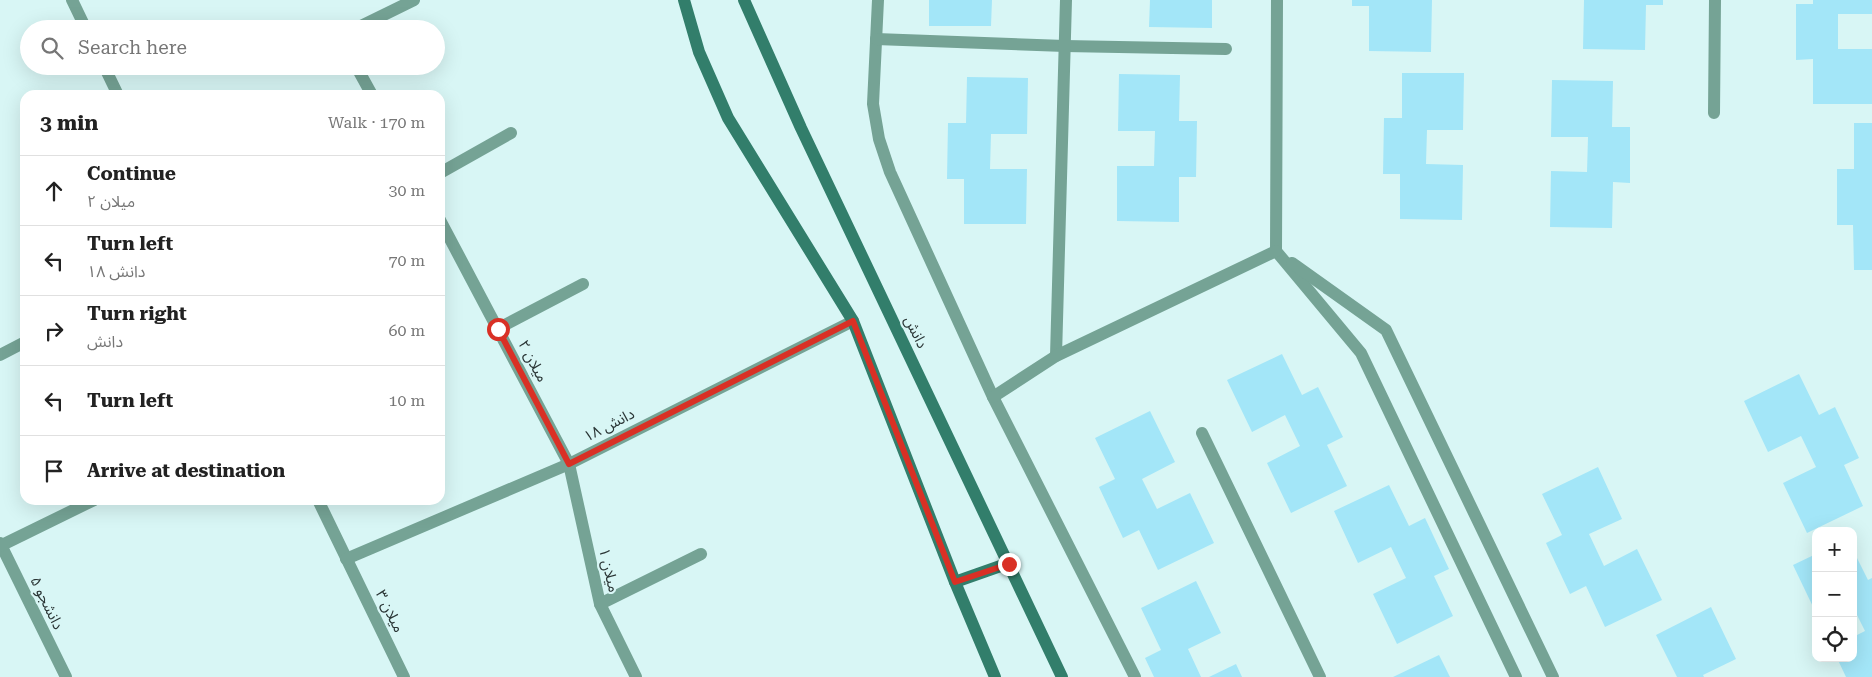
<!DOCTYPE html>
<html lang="en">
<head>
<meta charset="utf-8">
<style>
	:root { --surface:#fff; --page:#f6f6f6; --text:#222; --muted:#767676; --line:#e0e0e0 }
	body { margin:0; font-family:"Roboto Serif","Noto Sans Arabic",serif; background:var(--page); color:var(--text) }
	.controls { position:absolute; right:15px; bottom:15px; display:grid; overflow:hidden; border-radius:10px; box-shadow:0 5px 20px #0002 }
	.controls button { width:45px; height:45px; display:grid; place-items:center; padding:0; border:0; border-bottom:1px solid var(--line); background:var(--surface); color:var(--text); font:25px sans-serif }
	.stop { position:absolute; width:15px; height:15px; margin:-11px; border:4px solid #d93025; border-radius:50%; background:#fff }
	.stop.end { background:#d93025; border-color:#fff; box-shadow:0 1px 5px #0008 }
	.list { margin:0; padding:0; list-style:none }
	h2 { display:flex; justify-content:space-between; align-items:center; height:65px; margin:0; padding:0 20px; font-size:21px }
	h2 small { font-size:16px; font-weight:400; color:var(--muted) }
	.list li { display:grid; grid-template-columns:32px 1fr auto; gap:15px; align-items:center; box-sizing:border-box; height:70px; padding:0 20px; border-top:1px solid var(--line) }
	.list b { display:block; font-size:19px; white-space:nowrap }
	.list p { margin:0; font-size:16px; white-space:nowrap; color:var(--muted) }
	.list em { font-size:16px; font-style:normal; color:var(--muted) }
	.icon { flex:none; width:28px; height:28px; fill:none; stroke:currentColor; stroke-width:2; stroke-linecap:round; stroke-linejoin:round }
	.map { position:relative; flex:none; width:1872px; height:677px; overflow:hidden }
	.search { position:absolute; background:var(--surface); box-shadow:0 5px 20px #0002; left:20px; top:20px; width:425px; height:55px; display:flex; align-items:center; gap:12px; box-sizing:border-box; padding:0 18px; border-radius:28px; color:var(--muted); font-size:19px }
	.panel { position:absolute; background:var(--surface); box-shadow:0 5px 20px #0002; left:20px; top:90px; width:425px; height:415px; border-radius:15px }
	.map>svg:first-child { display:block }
	.building { fill:#a3e6f8 }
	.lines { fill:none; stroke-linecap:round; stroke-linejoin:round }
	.minor { stroke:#75a395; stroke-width:12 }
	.secondary { stroke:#327e6b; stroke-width:12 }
	.route { stroke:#d93025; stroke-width:6 }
	.labels { text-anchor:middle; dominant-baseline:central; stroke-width:4.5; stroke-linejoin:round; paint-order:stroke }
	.street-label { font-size:15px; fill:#2a3535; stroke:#d8f6f5 }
</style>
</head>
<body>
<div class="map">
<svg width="1872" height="677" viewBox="0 0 1872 677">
	<rect width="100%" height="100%" fill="#d8f6f5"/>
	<g class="building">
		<path d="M929,0H992L991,26H929Z"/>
		<path d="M1150,0H1212V28L1149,27Z"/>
		<path d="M1352,0H1432L1431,52L1369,51V6H1352Z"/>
		<path d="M1584,0H1663V5H1646L1645,50L1583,49Z"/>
		<path d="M1813,0H1872V14H1838V49H1872V104H1813V59L1796,60V4H1813Z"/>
		<path d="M1402,73H1464L1463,130H1427L1426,164L1463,165L1462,220L1400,219V174H1383L1384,118H1402Z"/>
		<path d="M1119,74L1180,75L1179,121H1197L1196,177H1179V222L1117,221V166H1154L1155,131H1118Z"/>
		<path d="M967,77L1028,78L1027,134H991L990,169H1027L1026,224H964V179H947L948,123H966Z"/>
		<path d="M1552,80L1613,81L1612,127H1630V183L1613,182L1612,228L1550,227L1551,171L1587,172L1588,137H1551Z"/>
		<path d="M1854,123H1872V270H1854L1853,225H1837V169H1854Z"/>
		<path d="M1282,354L1302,395L1318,387L1343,437L1327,445L1347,486L1291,513L1267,463L1300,446L1285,415L1252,432L1227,380Z"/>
		<path d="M1799,374L1819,415L1835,407L1859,458L1844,465L1863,506L1807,533L1783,483L1816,467L1801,436L1768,452L1744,401Z"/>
		<path d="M1150,411L1175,462L1142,479L1157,509L1190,493L1214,543L1158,570L1139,530L1123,538L1099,487L1115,479L1095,438Z"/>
		<path d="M1598,467L1622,519L1589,534L1604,566L1637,549L1662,600L1605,627L1586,586L1570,594L1546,543L1562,535L1542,494Z"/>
		<path d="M1389,485L1409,526L1425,518L1449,569L1434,576L1453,616L1397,644L1373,594L1406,578L1391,547L1358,563L1334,511Z"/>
		<path d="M1853,550L1868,580L1872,578V677H1846L1837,658H1853V637L1865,631L1853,607Z"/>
		<path d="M1816,554V613L1793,565Z"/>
		<path d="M1196,581L1221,633L1188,649L1201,677H1154L1145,658L1161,650L1141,608Z"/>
		<path d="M1711,607L1736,659L1703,675L1704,677H1677L1656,635Z"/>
		<path d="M1439,655L1450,677H1393Z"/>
		<path d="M1236,664L1242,677H1209Z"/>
	</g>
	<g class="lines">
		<g class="minor">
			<path d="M72,0L86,29"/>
			<path d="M878,0L873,104L879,139L890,172L993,397L1135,677"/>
			<path d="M1277,0L1276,251L1361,353L1516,677"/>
			<path d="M355,29L414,0"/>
			<path d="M876,39L1065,46L1226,49"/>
			<path d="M104,66L118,95"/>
			<path d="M356,66L372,95"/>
			<path d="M1714,113L1715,0"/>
			<path d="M440,173L511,133"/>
			<path d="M440,220L569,464L600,604L636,677"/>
			<path d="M1292,263L1386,330L1553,677"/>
			<path d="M497,329L583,284"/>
			<path d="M0,355L25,342"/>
			<path d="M1056,356L1066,0"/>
			<path d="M993,397L1056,356L1276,251"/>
			<path d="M1202,433L1320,677"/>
			<path d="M318,500L404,677"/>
			<path d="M0,543L66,677"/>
			<path d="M0,546L94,500"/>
			<path d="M346,559L569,464L853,321"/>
			<path d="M600,604L701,554"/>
		</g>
		<g class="secondary">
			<path d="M684,0L699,52L728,118L853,321L955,582L995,677"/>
			<path d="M744,0L801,128L1062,677"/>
			<path d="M955,582L1009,563"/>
		</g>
	</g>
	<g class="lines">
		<path class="route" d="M498,329L569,464L853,321L955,582L1009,564"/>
	</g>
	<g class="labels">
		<g class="street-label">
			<text transform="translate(916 332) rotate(64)">دانش</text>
			<text transform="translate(533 361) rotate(62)">میلان ۲</text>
			<text transform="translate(609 425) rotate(-27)">دانش ۱۸</text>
			<text transform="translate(609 570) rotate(77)">میلان ۱</text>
			<text transform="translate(47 603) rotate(64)">دانشجو ۵</text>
			<text transform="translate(390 611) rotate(64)">میلان ۳</text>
		</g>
	</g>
</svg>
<div class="controls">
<button>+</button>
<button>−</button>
<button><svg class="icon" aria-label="locate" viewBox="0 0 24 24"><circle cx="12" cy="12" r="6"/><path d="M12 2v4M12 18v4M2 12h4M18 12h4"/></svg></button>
</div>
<div class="stop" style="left:498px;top:329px"></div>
<div class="stop end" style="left:1009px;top:564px"></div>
<div class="search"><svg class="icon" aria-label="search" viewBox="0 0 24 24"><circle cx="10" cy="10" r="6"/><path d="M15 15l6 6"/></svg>Search here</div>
<section class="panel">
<h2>3 min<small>Walk · 170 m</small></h2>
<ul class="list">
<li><svg class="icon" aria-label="ahead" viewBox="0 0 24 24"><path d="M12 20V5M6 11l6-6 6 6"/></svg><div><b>Continue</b><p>میلان ۲</p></div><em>30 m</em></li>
<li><svg class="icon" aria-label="left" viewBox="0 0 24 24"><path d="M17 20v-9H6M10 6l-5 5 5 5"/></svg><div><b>Turn left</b><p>دانش ۱۸</p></div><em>70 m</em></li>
<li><svg class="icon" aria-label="right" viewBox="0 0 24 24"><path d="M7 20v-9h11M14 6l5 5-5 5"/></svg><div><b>Turn right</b><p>دانش</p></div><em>60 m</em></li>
<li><svg class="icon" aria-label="left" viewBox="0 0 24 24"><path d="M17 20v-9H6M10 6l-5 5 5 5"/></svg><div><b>Turn left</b></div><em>10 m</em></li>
<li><svg class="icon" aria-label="arrive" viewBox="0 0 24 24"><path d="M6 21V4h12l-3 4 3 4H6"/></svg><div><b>Arrive at destination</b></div></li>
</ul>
</section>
</div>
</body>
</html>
